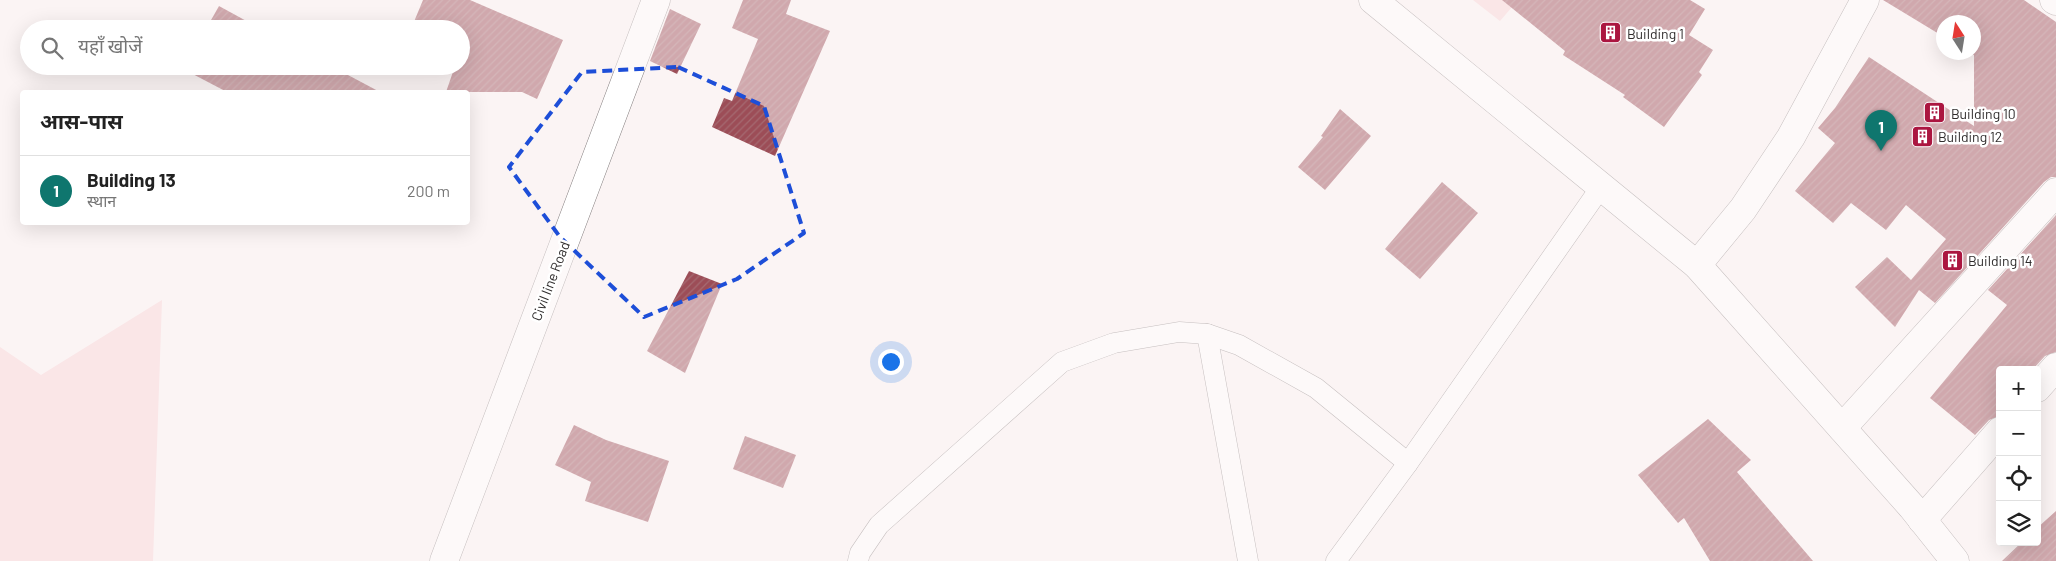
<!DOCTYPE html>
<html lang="hi">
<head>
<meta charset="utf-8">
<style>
	:root { --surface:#fff; --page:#f6f6f6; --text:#222; --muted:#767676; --line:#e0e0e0; --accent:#0f766e }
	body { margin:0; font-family:Barlow,"Noto Sans Devanagari",sans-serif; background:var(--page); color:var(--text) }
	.controls { position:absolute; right:15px; bottom:15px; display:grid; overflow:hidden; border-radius:5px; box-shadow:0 5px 20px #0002 }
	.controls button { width:45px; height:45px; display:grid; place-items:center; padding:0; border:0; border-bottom:1px solid var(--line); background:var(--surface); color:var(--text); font:25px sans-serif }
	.compass { position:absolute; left:1936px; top:15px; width:45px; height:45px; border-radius:50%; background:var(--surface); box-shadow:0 5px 20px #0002; rotate:348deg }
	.you { position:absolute; left:890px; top:361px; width:18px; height:18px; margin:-12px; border:4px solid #fff; border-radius:50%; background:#1a73e8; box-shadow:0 0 0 8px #1a73e833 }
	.badge { display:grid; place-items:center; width:32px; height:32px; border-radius:50%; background:var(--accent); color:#fff; font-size:16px; font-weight:700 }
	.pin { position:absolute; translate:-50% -41px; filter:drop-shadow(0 1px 2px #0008) }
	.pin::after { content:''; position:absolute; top:26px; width:18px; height:15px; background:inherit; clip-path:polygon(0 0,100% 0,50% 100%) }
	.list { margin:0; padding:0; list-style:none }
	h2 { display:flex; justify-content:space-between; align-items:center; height:65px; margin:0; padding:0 20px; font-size:21px }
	h2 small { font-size:16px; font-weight:400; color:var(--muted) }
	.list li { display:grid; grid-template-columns:32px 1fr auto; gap:15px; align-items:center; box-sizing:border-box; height:70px; padding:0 20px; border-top:1px solid var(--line) }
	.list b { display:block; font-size:19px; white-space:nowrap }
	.list p { margin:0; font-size:16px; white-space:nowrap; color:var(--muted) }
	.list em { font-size:16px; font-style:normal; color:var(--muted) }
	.icon { flex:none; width:28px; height:28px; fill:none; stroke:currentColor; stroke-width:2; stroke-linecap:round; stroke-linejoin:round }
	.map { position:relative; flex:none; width:2056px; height:561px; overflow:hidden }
	.search { position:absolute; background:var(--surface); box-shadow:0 5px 20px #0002; left:20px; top:20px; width:450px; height:55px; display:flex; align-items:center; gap:12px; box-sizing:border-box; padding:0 18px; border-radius:28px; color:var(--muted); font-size:19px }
	.panel { position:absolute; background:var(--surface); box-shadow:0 5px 20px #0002; left:20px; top:90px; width:450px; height:135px; border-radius:5px }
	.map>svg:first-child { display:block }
	.green { fill:#f8d4d7 }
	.building { fill:url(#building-hatch) }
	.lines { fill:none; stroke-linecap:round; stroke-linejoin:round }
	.service-casing { stroke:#868081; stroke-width:21 }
	.minor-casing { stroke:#868081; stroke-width:29 }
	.service { stroke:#fff; stroke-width:20 }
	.minor { stroke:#fff; stroke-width:28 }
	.marked { fill:none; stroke:#1d4ed8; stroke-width:4; stroke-dasharray:10 6; stroke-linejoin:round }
	.labels { text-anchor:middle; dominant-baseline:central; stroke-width:5; stroke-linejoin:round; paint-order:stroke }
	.poi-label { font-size:14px; fill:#2f2c2c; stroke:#fff; text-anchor:start }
	.street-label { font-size:14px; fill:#2f2c2c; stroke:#fff }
</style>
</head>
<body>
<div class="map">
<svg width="2056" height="561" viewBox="0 0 2056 561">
	<defs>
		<pattern id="building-hatch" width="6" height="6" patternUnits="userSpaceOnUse" patternTransform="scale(1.25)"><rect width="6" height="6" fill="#9c4d57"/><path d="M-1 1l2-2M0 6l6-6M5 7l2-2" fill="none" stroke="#a56a71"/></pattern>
	</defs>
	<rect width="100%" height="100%" fill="#fbf4f4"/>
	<g class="green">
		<path d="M1473,0H1518L1500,21Z"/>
		<path d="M162,300L153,561H0V347L41,375Z"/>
	</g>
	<g class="building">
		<path d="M423,0H470L563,40L537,99L522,92H446L455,66H461V29H411Z"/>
		<path d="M743,0H791L786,14L830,31L775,156L712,127L724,98L732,101L758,39L732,28Z"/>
		<path d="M1502,0H1690L1705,9L1689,35L1713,50L1699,72L1702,75L1664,127L1623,97L1625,95L1563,55L1565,51Z"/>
		<path d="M1883,0H2024L2056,22V177H2051L2044,182L1935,303L1919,290L1895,327L1855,287L1887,257L1911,280L1946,239L1906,205L1886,230L1851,203L1833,223L1795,191L1835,143L1818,128L1835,108L1869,57L1974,126V55L1969,52H1974V22H1944V37Z"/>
		<path d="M219,6L261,29H206Z"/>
		<path d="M670,9L701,24L677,74L650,61Z"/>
		<path d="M186,66H331L380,92H227L185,70Z"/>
		<path d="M1340,109L1371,136L1325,190L1298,167L1323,137L1321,136Z"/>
		<path d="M1442,182L1478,213L1420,279L1385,249Z"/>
		<path d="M2056,215V352L2045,356L2032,370H2000V416L1989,420L1975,435L1930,398L2007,305L1988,290Z"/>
		<path d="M689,271L722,284L685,373L647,351Z"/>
		<path d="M1708,419L1751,460L1737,472L1813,561H1710L1684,518L1678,523L1638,475Z"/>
		<path d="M574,425L606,440L669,461L648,522L585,501L591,482L555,465Z"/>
		<path d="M745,436L796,455L783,488L733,469Z"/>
		<path d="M2056,511V561H2002L2022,542H2037V528Z"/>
	</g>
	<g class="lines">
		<defs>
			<g id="service">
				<path d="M1207,334L1248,561"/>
				<path d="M858,561L860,553L879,525L1062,362L1114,343L1179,332L1207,334L1239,345L1316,388L1408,463"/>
				<path d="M1336,561L1408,463L1601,187"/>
			</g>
			<g id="minor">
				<path d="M1373,0L1697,265L1912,507L1955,561"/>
				<path d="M2054,0L2056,1"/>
				<path d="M1697,265L1743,209L1791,137L1865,0"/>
				<path d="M2037,388L2056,367"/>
				<path d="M1842,428L2056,192"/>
				<path d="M1922,520L2000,431"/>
				<path d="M444,561L656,0"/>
			</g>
		</defs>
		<use href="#service" class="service-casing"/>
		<use href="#minor" class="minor-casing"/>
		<use href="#service" class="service"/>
		<use href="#minor" class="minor"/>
	</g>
	<path d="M0 0H2056V561H0ZM678,67L764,106L804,233L737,279L644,317L560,237L509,167L582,72Z" fill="#fbf4f4" fill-opacity=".55" fill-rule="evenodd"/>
	<path class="marked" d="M678,67L764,106L804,233L737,279L644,317L560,237L509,167L582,72Z"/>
	<defs>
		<symbol id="building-square" viewBox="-11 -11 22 22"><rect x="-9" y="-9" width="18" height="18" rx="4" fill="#ab1640" stroke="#fff"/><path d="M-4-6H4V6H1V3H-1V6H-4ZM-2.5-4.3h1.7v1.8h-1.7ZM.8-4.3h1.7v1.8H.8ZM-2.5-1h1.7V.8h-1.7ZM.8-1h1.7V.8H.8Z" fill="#fff"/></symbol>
	</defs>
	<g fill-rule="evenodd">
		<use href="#building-square" x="1598" y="20" width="25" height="25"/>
		<use href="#building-square" x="1922" y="100" width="25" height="25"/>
		<use href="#building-square" x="1910" y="124" width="25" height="25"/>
		<use href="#building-square" x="1940" y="248" width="25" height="25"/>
	</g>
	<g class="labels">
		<g class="poi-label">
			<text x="1627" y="33">Building 1</text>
			<text x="1951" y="113">Building 10</text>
			<text x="1938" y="136">Building 12</text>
			<text x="1968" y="260">Building 14</text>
		</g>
		<g class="street-label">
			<text transform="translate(550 281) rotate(-69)">Civil line Road</text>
		</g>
	</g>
</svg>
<div class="controls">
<button>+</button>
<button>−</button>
<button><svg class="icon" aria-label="locate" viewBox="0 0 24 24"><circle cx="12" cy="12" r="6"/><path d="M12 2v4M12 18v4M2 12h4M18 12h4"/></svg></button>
<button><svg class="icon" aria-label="layers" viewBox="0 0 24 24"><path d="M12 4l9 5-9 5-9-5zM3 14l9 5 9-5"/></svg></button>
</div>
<svg class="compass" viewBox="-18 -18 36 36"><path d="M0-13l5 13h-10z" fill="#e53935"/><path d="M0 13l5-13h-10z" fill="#767676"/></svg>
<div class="you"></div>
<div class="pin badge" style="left:1881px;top:151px">1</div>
<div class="search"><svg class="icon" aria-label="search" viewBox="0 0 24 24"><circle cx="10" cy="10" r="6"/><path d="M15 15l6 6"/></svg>यहाँ खोजें</div>
<section class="panel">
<h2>आस-पास<small></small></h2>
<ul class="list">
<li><span class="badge">1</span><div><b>Building 13</b><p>स्थान</p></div><em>200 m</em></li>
</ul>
</section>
</div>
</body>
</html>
